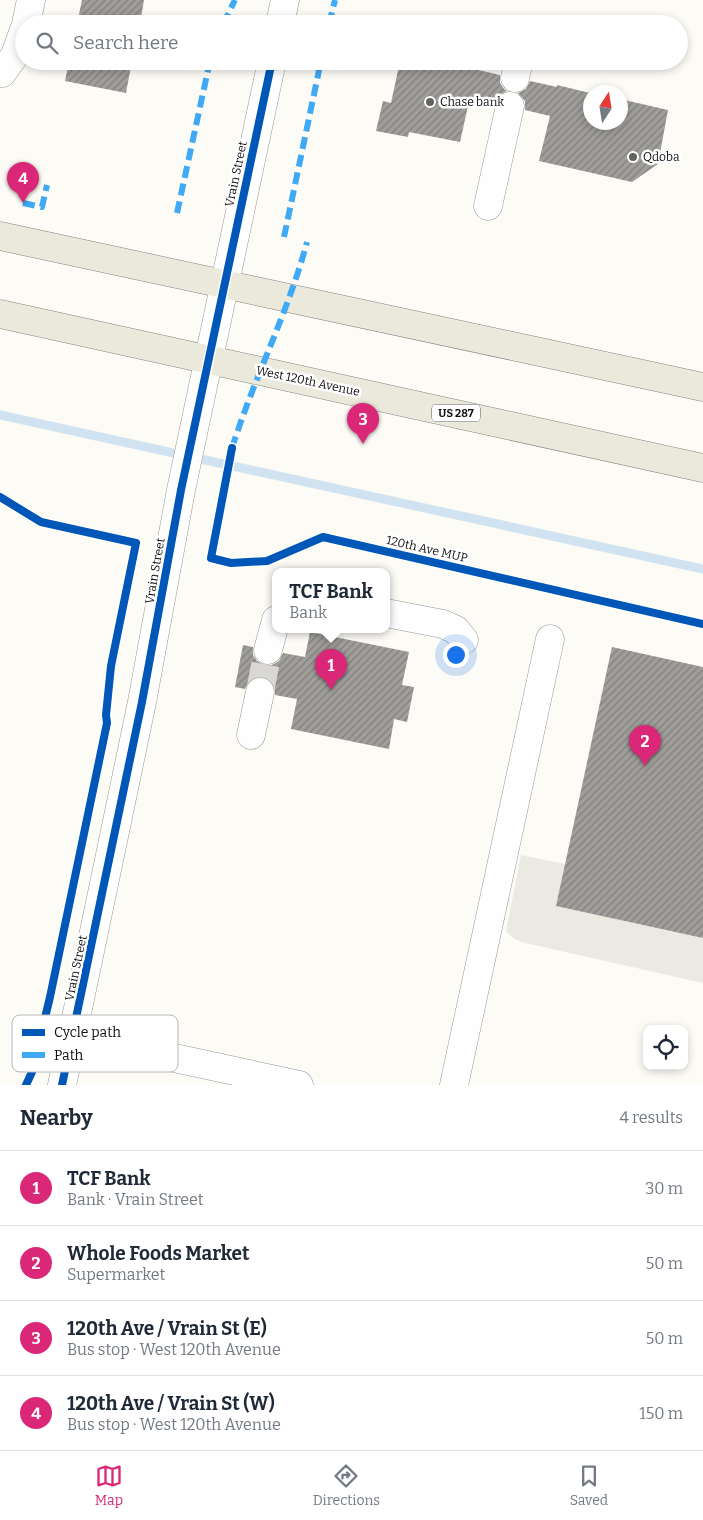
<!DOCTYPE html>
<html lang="en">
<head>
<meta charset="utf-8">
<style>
	:root { --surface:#fff; --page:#f2f2f3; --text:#1f2937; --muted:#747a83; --line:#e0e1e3; --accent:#db2777 }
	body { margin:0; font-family:Bitter,serif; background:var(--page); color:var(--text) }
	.controls { position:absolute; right:15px; bottom:15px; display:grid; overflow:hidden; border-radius:10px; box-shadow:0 2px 8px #0003 }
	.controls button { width:45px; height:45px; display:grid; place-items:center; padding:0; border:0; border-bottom:1px solid var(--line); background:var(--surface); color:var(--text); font:25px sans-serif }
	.compass { position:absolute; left:583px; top:85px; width:45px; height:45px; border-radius:50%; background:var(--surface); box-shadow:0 2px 8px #0003; rotate:12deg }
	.you { position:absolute; left:455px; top:654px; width:18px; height:18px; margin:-12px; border:4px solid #fff; border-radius:50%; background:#1a73e8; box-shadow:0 0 0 8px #1a73e833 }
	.badge { display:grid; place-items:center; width:32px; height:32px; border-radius:50%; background:var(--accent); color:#fff; font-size:16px; font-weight:700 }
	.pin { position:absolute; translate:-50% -41px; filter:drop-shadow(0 1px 2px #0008) }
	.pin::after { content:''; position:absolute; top:26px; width:18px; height:15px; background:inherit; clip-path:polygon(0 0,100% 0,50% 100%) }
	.popup { position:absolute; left:272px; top:568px; width:118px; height:65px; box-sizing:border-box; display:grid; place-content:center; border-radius:10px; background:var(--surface); filter:drop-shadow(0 1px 4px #0005); font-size:16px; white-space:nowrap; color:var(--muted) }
	.popup b { font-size:19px; color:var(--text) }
	.popup::after { content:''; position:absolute; left:50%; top:100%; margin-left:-10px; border:10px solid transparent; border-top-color:var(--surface) }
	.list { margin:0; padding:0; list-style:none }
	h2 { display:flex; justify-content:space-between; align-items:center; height:65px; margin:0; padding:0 20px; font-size:21px }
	h2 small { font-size:16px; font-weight:400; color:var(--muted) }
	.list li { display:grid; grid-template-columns:32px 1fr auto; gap:15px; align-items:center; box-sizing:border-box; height:75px; padding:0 20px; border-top:1px solid var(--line) }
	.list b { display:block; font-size:19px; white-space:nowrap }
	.list p { margin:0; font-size:16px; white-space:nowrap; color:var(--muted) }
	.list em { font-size:16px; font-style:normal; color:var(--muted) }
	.icon { flex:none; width:28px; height:28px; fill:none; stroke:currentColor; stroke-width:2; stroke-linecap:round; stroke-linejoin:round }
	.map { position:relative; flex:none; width:703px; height:1085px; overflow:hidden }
	.search { position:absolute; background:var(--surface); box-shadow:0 2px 8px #0003; left:15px; right:15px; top:15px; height:55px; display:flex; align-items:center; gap:12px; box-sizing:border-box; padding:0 18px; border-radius:28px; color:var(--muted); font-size:19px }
	.sheet { height:365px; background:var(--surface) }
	nav { display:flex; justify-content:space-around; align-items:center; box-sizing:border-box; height:70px; border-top:1px solid var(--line); background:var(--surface); font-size:14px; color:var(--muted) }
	nav a { display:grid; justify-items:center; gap:2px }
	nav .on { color:var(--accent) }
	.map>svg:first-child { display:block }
	.plaza { fill:#ebeae2 }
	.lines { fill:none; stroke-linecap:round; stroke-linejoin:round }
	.stream { stroke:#d1e3f1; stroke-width:9 }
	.building { fill:url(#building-hatch) }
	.minor-tunnel { stroke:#d9d8d4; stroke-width:28; stroke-dasharray:28 14; stroke-linecap:butt }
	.minor-casing { stroke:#969694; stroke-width:29 }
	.major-casing { stroke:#848381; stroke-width:29 }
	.minor { stroke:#fffefe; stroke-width:28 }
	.major { stroke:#ebe8dc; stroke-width:28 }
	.quiet { stroke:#3fa9f5; stroke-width:6; stroke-dasharray:12 6; stroke-linecap:butt }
	.cycleway-casing { stroke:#fff; stroke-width:11 }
	.cycleway { stroke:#0057b8; stroke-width:8 }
	.poi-dot { fill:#636260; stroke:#fff; stroke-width:2 }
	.labels { text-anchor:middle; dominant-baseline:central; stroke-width:5; stroke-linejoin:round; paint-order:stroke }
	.shield { fill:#fff; stroke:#585858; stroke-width:1 }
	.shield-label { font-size:11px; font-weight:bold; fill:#101010 }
	.poi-label { font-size:12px; fill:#101010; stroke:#fff; text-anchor:start }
	.street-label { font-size:12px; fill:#101010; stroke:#fff }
	.key { fill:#fff; stroke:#b7b7b7; stroke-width:1 }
	.key-label { font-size:14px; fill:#101010 }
</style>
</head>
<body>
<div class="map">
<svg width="703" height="1085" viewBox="0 0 703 1085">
	<defs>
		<pattern id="building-hatch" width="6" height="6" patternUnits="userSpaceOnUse" patternTransform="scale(1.25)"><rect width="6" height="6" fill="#a09e9b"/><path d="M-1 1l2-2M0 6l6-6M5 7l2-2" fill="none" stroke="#817f7d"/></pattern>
	</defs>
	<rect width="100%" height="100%" fill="#fcfbf6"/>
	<path class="plaza" d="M521,855L565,864L703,938V983L525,943L514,939L506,931Z"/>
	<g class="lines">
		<path class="stream" d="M0,415L703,569"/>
	</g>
	<g class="building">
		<path d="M82,0H144L140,24H77Z"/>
		<path d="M69,61H132L126,93L65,81Z"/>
		<path d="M400,61H439L500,75V83L504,89L507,91L499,95L495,102L470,97L460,142L409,132L408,137L376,131L383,101L391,103Z"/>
		<path d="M530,81L557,87V85L590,93V122H620V99L668,110L658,164L632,182L539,161L550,116L525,110V101L518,93L526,89Z"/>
		<path d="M310,632L409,652L402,685L414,687L407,722L394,719L389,749L291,729L297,699L275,695V687L270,680L264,677H255L248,682L245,689L235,687L243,645L253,647V655L257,661L264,665H272L279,661L283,653L305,657Z"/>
		<path d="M612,647L703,667V938L556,906Z"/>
	</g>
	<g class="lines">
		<path class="minor-tunnel" d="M260,692L268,650"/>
		<defs>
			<g id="minor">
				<path d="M26,24L31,0"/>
				<path d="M280,24L285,0"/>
				<path d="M0,73H2L15,55L24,30"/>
				<path d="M515,78L519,61"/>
				<path d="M488,206L510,106"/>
				<path d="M386,613L443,624L456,630L464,640"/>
				<path d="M268,650L276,620"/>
				<path d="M251,735L260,692"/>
				<path d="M73,1036L299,1085"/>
				<path d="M62,1085L142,702L181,490L272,61"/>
				<path d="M454,1085L550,639"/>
			</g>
			<g id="major">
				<path d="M0,236L703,387"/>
				<path d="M0,314L703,468"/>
			</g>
		</defs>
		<use href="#minor" class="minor-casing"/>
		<use href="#major" class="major-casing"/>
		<use href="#minor" class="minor"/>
		<use href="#major" class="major"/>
		<g class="quiet">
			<path d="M223,24L235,0"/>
			<path d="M329,24L335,0"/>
			<path d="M23,203L42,207L47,185"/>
			<path d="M177,213L210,61"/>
			<path d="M284,237L321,61"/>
			<path d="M232,448C254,378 288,313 307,242"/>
		</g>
		<defs>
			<g id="cycleway">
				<path d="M232,448L211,558L231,563L267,561L323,537L703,624"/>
				<path d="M0,497L41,522L136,543L111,666L106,715L107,723L50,997L32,1072L26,1085"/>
				<path d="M62,1085L142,702L181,490L272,61"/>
			</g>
		</defs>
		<use href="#cycleway" class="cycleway-casing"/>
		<use href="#cycleway" class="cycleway"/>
	</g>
	<g class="poi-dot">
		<circle cx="430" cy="102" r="5"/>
		<circle cx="633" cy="157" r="5"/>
	</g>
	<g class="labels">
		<rect class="shield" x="432" y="404.5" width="48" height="17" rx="4"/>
		<g class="shield-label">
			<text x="456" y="413">US 287</text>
		</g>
		<g class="poi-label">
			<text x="440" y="102">Chase bank</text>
			<text x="643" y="157">Qdoba</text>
		</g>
		<g class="street-label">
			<text transform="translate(236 174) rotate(-78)">Vrain Street</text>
			<text transform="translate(308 381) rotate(12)">West 120th Avenue</text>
			<text transform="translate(427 549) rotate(13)">120th Ave MUP</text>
			<text transform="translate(155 571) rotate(-80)">Vrain Street</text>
			<text transform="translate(76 968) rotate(-78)">Vrain Street</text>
		</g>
	</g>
	<rect x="12" y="1015" width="166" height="57" rx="8" class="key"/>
	<rect x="22" y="1029" width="23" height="7" fill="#0057b8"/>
	<rect x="22" y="1052" width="23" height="6" fill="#3fa9f5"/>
	<g class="key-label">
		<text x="54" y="1037">Cycle path</text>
		<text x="54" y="1060">Path</text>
	</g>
</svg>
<div class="controls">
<button><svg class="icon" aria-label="locate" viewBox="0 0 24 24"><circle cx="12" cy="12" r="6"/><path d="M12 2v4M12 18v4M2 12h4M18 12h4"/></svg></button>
</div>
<svg class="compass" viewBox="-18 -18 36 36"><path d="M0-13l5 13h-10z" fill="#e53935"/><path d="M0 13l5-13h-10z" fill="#747a83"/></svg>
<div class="you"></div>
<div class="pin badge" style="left:331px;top:690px">1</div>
<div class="popup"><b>TCF Bank</b>Bank</div>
<div class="pin badge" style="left:645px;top:766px">2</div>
<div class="pin badge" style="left:363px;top:444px">3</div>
<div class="pin badge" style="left:23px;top:203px">4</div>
<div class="search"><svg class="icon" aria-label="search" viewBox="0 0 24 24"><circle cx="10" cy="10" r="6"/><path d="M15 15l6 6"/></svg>Search here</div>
</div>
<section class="sheet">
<h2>Nearby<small>4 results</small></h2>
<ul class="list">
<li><span class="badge">1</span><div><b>TCF Bank</b><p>Bank · Vrain Street</p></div><em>30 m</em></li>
<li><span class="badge">2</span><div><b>Whole Foods Market</b><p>Supermarket</p></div><em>50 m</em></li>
<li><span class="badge">3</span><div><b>120th Ave / Vrain St (E)</b><p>Bus stop · West 120th Avenue</p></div><em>50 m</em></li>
<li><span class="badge">4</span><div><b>120th Ave / Vrain St (W)</b><p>Bus stop · West 120th Avenue</p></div><em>150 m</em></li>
</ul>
</section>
<nav>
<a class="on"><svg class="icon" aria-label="map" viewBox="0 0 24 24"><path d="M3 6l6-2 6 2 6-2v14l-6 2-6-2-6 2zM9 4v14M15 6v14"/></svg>Map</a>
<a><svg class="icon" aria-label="directions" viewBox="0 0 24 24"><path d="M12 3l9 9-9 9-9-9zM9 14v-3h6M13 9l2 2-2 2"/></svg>Directions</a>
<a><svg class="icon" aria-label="saved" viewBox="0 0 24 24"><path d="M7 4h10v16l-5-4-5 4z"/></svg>Saved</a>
</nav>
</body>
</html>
